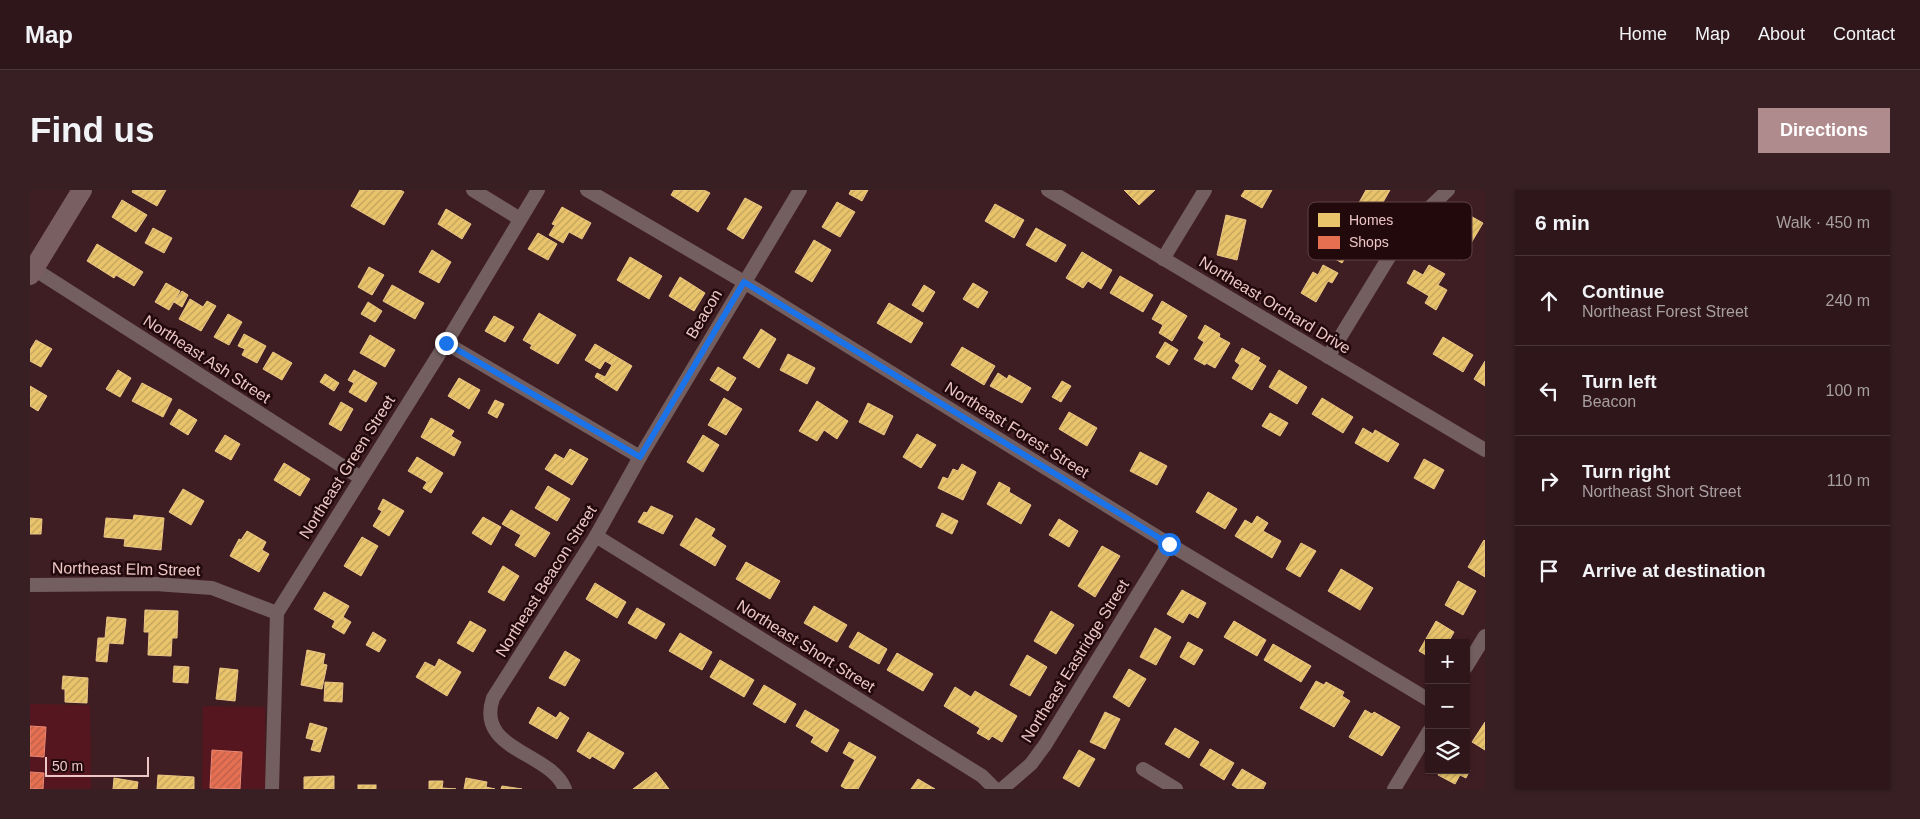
<!DOCTYPE html>
<html lang="en">
<head>
<meta charset="utf-8">
<style>
	:root { --surface:#2f161a; --page:#371f23; --text:#f1f3f6; --muted:#a79fa2; --line:#4a3539; --accent:#b08b8d }
	body { margin:0; font-family:Helvetica,sans-serif; background:var(--page); color:var(--text) }
	.controls { position:absolute; right:15px; bottom:15px; display:grid; overflow:hidden; border-radius:0px; box-shadow:0 1px 4px #0004 }
	.controls button { width:45px; height:45px; display:grid; place-items:center; padding:0; border:0; border-bottom:1px solid var(--line); background:var(--surface); color:var(--text); font:25px sans-serif }
	.scale { position:absolute; left:15px; bottom:12px; width:104px; box-sizing:border-box; padding-left:5px; border:2px solid #edc6c6; border-top:0; font-size:14px; line-height:18px; white-space:nowrap; color:#edc6c6; -webkit-text-stroke:4px #22090b; paint-order:stroke }
	.stop { position:absolute; width:15px; height:15px; margin:-11px; border:4px solid #1a73e8; border-radius:50%; background:#fff }
	.stop.end { background:#1a73e8; border-color:#fff; box-shadow:0 1px 5px #0008 }
	.list { margin:0; padding:0; list-style:none }
	h2 { display:flex; justify-content:space-between; align-items:center; height:65px; margin:0; padding:0 20px; font-size:21px }
	h2 small { font-size:16px; font-weight:400; color:var(--muted) }
	.list li { display:grid; grid-template-columns:32px 1fr auto; gap:15px; align-items:center; box-sizing:border-box; height:90px; padding:0 20px; border-top:1px solid var(--line) }
	.list b { display:block; font-size:19px; white-space:nowrap }
	.list p { margin:0; font-size:16px; white-space:nowrap; color:var(--muted) }
	.list em { font-size:16px; font-style:normal; color:var(--muted) }
	.icon { flex:none; width:28px; height:28px; fill:none; stroke:currentColor; stroke-width:2; stroke-linecap:round; stroke-linejoin:round }
	.map { position:relative; flex:none; width:1455px; height:599px; overflow:hidden; border-radius:0px }
	header { display:flex; align-items:center; gap:30px; box-sizing:border-box; height:70px; padding:0 25px; background:var(--surface); border-bottom:1px solid var(--line) }
	header strong { font-size:24px }
	nav { display:flex; gap:28px; margin-inline-start:auto; font-size:18px }
	.intro { display:flex; align-items:center; justify-content:space-between; box-sizing:border-box; height:120px; padding:0 30px }
	h1 { margin:0; font-size:35px }
	.button { padding:12px 22px; border-radius:0px; background:var(--accent); color:#fff; font-size:18px; font-weight:700 }
	main { display:flex; gap:30px; padding:0 30px }
	aside { flex:1; background:var(--surface); border-radius:0px; box-shadow:0 1px 4px #0004 }
	.map>svg:first-child { display:block }
	.built { fill:#55161f }
	.homes { fill:url(#homes-hatch); stroke:#eac586 }
	.shops { fill:url(#shops-hatch); stroke:#e98974 }
	.lines { fill:none; stroke-linecap:round; stroke-linejoin:round }
	.minor { stroke:#745f60; stroke-width:14 }
	.secondary { stroke:#7a5f62; stroke-width:20 }
	.route { stroke:#1a73e8; stroke-width:6 }
	.labels { text-anchor:middle; dominant-baseline:central; stroke-width:5; stroke-linejoin:round; paint-order:stroke }
	.street-label { font-size:16px; fill:#edc6c6; stroke:#22090b }
	.key { fill:#22090b; stroke:#5f4243; stroke-width:1 }
	.key-label { font-size:14px; fill:#edc6c6 }
</style>
</head>
<body>
<header>
<strong>Map</strong>
<nav><a>Home</a><a>Map</a><a>About</a><a>Contact</a></nav>
</header>
<div class="intro"><h1>Find us</h1><a class="button">Directions</a></div>
<main>
<div class="map">
<svg width="1455" height="599" viewBox="0 0 1455 599">
	<defs>
		<pattern id="homes-hatch" width="6" height="6" patternUnits="userSpaceOnUse" patternTransform="scale(1.25)"><rect width="6" height="6" fill="#e9c46a"/><path d="M-1 1l2-2M0 6l6-6M5 7l2-2" fill="none" stroke="#c0a25e"/></pattern>
		<pattern id="shops-hatch" width="6" height="6" patternUnits="userSpaceOnUse" patternTransform="scale(1.25)"><rect width="6" height="6" fill="#e76f51"/><path d="M-1 1l2-2M0 6l6-6M5 7l2-2" fill="none" stroke="#b75f4a"/></pattern>
	</defs>
	<rect width="100%" height="100%" fill="#3f1e23"/>
	<g class="built">
		<path d="M0,514L60,515L61,599H0Z"/>
		<path d="M173,516L235,517V599H172Z"/>
	</g>
	<g class="homes">
		<path d="M103,0H136L127,16L102,2Z"/>
		<path d="M330,0H370L374,2L354,35L321,16Z"/>
		<path d="M644,0H674L680,3L668,22L641,5Z"/>
		<path d="M821,0H838L832,11L819,4Z"/>
		<path d="M1094,0H1125L1109,15Z"/>
		<path d="M1215,0H1242L1232,18L1211,6Z"/>
		<path d="M1336,0H1360L1343,30L1325,20Z"/>
		<path d="M715,8L732,17L713,49L697,39Z"/>
		<path d="M92,10L117,25L106,42L82,27Z"/>
		<path d="M807,12L825,22L810,47L792,37Z"/>
		<path d="M965,14L994,30L984,48L955,31Z"/>
		<path d="M532,17L561,33L552,49L539,42L533,53L519,45L525,35L522,34Z"/>
		<path d="M416,19L441,34L432,49L408,34Z"/>
		<path d="M1315,24L1335,35L1312,73L1288,59L1301,38L1305,40Z"/>
		<path d="M1437,24L1453,33L1431,70L1411,58L1421,41L1425,44Z"/>
		<path d="M1196,25L1216,30L1207,70L1187,65Z"/>
		<path d="M123,38L142,48L134,63L115,53Z"/>
		<path d="M1006,38L1036,55L1026,72L996,55Z"/>
		<path d="M508,43L527,54L518,70L498,59Z"/>
		<path d="M784,50L801,60L782,92L765,82Z"/>
		<path d="M67,54L113,82L104,96L86,85L84,88L57,71Z"/>
		<path d="M402,60L421,72L409,93L389,82Z"/>
		<path d="M1052,62L1082,80L1071,99L1058,91L1053,98L1036,88Z"/>
		<path d="M600,67L632,86L619,109L587,90Z"/>
		<path d="M1293,75L1308,83L1302,93L1298,91L1286,112L1271,103L1283,82L1288,85Z"/>
		<path d="M1399,75L1415,84L1408,95L1417,100L1406,120L1395,113L1399,106L1377,93L1384,80L1393,85Z"/>
		<path d="M339,77L354,85L342,105L328,97Z"/>
		<path d="M1090,86L1123,105L1113,122L1080,103Z"/>
		<path d="M650,87L675,103L664,121L639,106Z"/>
		<path d="M136,93L150,101L139,120L125,112Z"/>
		<path d="M943,93L958,102L948,118L933,109Z"/>
		<path d="M362,95L394,113L385,129L353,111Z"/>
		<path d="M894,95L905,102L893,122L882,115Z"/>
		<path d="M152,101L158,105L152,117L144,112Z"/>
		<path d="M160,109L173,117L177,111L186,116L171,141L149,129Z"/>
		<path d="M1132,111L1157,126L1142,151L1129,143L1133,135L1122,129Z"/>
		<path d="M338,112L352,121L345,132L331,124Z"/>
		<path d="M859,113L893,133L881,153L847,133Z"/>
		<path d="M509,123L546,145L528,174L500,158L502,155L493,150Z"/>
		<path d="M198,124L212,132L199,155L184,147Z"/>
		<path d="M464,126L484,137L475,152L455,141Z"/>
		<path d="M1175,135L1190,144L1189,147L1200,153L1185,178L1176,173L1175,175L1164,169L1174,152L1168,148Z"/>
		<path d="M731,139L746,149L729,178L713,168Z"/>
		<path d="M214,144L236,156L227,173L212,165L215,159L208,156Z"/>
		<path d="M340,145L365,160L355,177L330,163Z"/>
		<path d="M1413,147L1443,165L1433,182L1403,164Z"/>
		<path d="M6,150L22,159L11,177L0,171V160Z"/>
		<path d="M1135,152L1148,160L1139,175L1126,167Z"/>
		<path d="M565,154L602,176L587,201L565,187L567,183L575,187L582,175L575,171L570,179L555,170Z"/>
		<path d="M932,157L965,176L954,195L921,175Z"/>
		<path d="M1212,158L1230,168L1228,171L1236,176L1222,200L1202,188L1210,175L1205,171Z"/>
		<path d="M243,162L262,173L252,190L233,179Z"/>
		<path d="M758,164L785,178L777,194L750,180Z"/>
		<path d="M1455,171V196L1444,189Z"/>
		<path d="M688,177L706,188L698,201L680,190Z"/>
		<path d="M88,180L101,188L90,207L76,199Z"/>
		<path d="M324,180L347,193L336,212L319,202L324,193L318,190Z"/>
		<path d="M1249,180L1277,197L1267,214L1239,197Z"/>
		<path d="M968,183L977,189L979,185L1001,198L992,213L960,196Z"/>
		<path d="M295,184L309,193L304,201L290,192Z"/>
		<path d="M429,188L450,200L439,219L418,206Z"/>
		<path d="M1032,191L1041,196L1031,212L1022,207Z"/>
		<path d="M112,193L142,209L133,227L102,211Z"/>
		<path d="M0,196L17,206L8,221L0,216Z"/>
		<path d="M694,208L712,219L696,245L678,235Z"/>
		<path d="M1292,208L1323,227L1313,243L1282,224Z"/>
		<path d="M465,210L474,214L467,228L458,223Z"/>
		<path d="M787,211L818,231L807,249L794,240L787,251L769,241Z"/>
		<path d="M311,212L323,219L311,241L299,234Z"/>
		<path d="M838,213L863,226L854,245L829,232Z"/>
		<path d="M149,219L167,230L158,245L140,234Z"/>
		<path d="M1039,222L1067,238L1057,256L1029,239Z"/>
		<path d="M1240,223L1258,233L1250,246L1232,236Z"/>
		<path d="M401,228L424,241L421,246L431,252L424,266L391,247Z"/>
		<path d="M1333,238L1343,244L1345,240L1369,254L1358,272L1325,253Z"/>
		<path d="M887,244L906,255L891,278L873,267Z"/>
		<path d="M195,245L210,254L201,270L185,261Z"/>
		<path d="M673,245L689,255L673,282L657,272Z"/>
		<path d="M540,259L558,269L542,295L515,279L525,264L534,269Z"/>
		<path d="M1110,262L1137,276L1127,295L1100,281Z"/>
		<path d="M387,267L413,283L401,303L393,298L397,292L378,281Z"/>
		<path d="M1394,269L1414,280L1404,299L1384,288Z"/>
		<path d="M254,273L280,289L270,306L244,290Z"/>
		<path d="M932,274L946,282L933,310L908,298L913,287L918,289L923,279L928,281Z"/>
		<path d="M969,292L980,298L979,302L1001,315L991,334L957,314Z"/>
		<path d="M518,296L540,309L527,331L505,318Z"/>
		<path d="M153,299L174,311L161,335L139,322Z"/>
		<path d="M1178,302L1207,319L1195,339L1166,322Z"/>
		<path d="M353,309L374,321L359,346L343,336L352,321L348,319Z"/>
		<path d="M621,316L643,326L633,344L608,332L614,322L617,323Z"/>
		<path d="M481,320L520,343L505,367L485,355L491,345L472,334Z"/>
		<path d="M912,323L928,331L922,344L906,336Z"/>
		<path d="M104,325L134,328L131,360L94,356L95,349L74,347L76,328L103,330Z"/>
		<path d="M1227,326L1238,333L1233,341L1251,351L1242,368L1205,346L1215,330L1222,334Z"/>
		<path d="M453,327L471,337L461,355L442,343Z"/>
		<path d="M0,328L12,329L11,344H0Z"/>
		<path d="M666,328L685,339L681,346L696,356L685,376L650,355Z"/>
		<path d="M1029,329L1048,341L1039,357L1019,345Z"/>
		<path d="M217,341L236,352L232,360L239,364L229,382L200,366L209,349L211,350Z"/>
		<path d="M332,347L348,356L331,386L314,376Z"/>
		<path d="M1454,350L1455,351V387L1438,377Z"/>
		<path d="M1271,353L1286,361L1270,387L1256,379Z"/>
		<path d="M1072,356L1090,366L1065,407L1048,396Z"/>
		<path d="M716,372L750,391L740,409L706,389Z"/>
		<path d="M473,376L489,386L474,411L458,402Z"/>
		<path d="M1311,379L1343,398L1330,420L1298,401Z"/>
		<path d="M1428,391L1446,401L1433,425L1415,415Z"/>
		<path d="M565,393L596,412L587,428L556,409Z"/>
		<path d="M1152,400L1176,413L1168,428L1159,423L1153,433L1137,424Z"/>
		<path d="M294,402L319,416L313,427L321,432L314,444L302,437L305,431L284,419Z"/>
		<path d="M784,416L817,435L807,452L774,433Z"/>
		<path d="M607,418L635,434L626,449L598,433Z"/>
		<path d="M115,420L148,421L147,448H142L141,466L118,465L119,442H114Z"/>
		<path d="M1021,421L1044,435L1026,464L1004,451Z"/>
		<path d="M77,427L96,429L93,454L79,453L77,472L66,471L68,448H75Z"/>
		<path d="M440,431L456,440L443,462L427,453Z"/>
		<path d="M1204,431L1236,450L1227,466L1194,447Z"/>
		<path d="M1406,431L1424,442L1418,453H1399V467L1389,461Z"/>
		<path d="M1125,438L1141,447L1126,475L1110,467Z"/>
		<path d="M343,442L356,450L349,462L336,455Z"/>
		<path d="M828,442L857,459L849,474L819,457Z"/>
		<path d="M650,443L682,462L672,480L639,461Z"/>
		<path d="M1158,452L1173,460L1164,475L1150,467Z"/>
		<path d="M1243,454L1281,476L1271,492L1234,470Z"/>
		<path d="M277,460L295,464L293,474L297,475L292,499L271,495Z"/>
		<path d="M535,461L550,470L535,496L519,488Z"/>
		<path d="M867,463L903,484L893,501L857,480Z"/>
		<path d="M997,465L1017,477L1000,506L980,495Z"/>
		<path d="M409,469L431,482L417,506L386,487L395,472L405,477Z"/>
		<path d="M690,470L724,490L714,507L680,487Z"/>
		<path d="M144,476L159,477L158,493L143,492Z"/>
		<path d="M190,478L208,480L205,511L186,509Z"/>
		<path d="M1099,479L1116,489L1099,517L1083,507Z"/>
		<path d="M33,486L58,488L57,513L35,512V499H32Z"/>
		<path d="M1286,491L1294,495L1296,492L1314,502L1312,506L1320,511L1304,537L1270,518Z"/>
		<path d="M295,492L313,493L312,512L294,511Z"/>
		<path d="M734,495L766,514L755,533L723,514Z"/>
		<path d="M925,497L941,507L945,501L987,526L972,552L962,546L959,550L947,543L950,538L914,516Z"/>
		<path d="M508,517L526,528L530,522L539,528L527,549L499,533Z"/>
		<path d="M775,520L809,540L797,562L781,552L784,547L766,536Z"/>
		<path d="M1335,520L1342,524L1344,522L1370,537L1352,566L1319,547Z"/>
		<path d="M1075,522L1090,529L1075,559L1060,552Z"/>
		<path d="M1455,532V560L1442,552Z"/>
		<path d="M280,533L297,538L290,562L281,560L284,550L276,548Z"/>
		<path d="M1145,538L1169,552L1159,568L1135,554Z"/>
		<path d="M558,542L594,563L584,579L562,566L560,569L547,561Z"/>
		<path d="M819,552L846,567L828,599H816L811,596L825,570L813,563Z"/>
		<path d="M1180,559L1204,573L1194,590L1170,575Z"/>
		<path d="M1049,560L1065,569L1049,597L1033,588Z"/>
		<path d="M1436,578L1440,580L1436,588L1430,585L1425,594L1408,585L1410,580H1436Z"/>
		<path d="M1212,579L1236,593L1233,599H1208L1202,595Z"/>
		<path d="M626,582L639,599H603Z"/>
		<path d="M128,585L164,587V599H127Z"/>
		<path d="M304,586V599H274V587Z"/>
		<path d="M84,588L108,592L107,599H83Z"/>
		<path d="M436,588L457,592L456,597L465,599H434Z"/>
		<path d="M888,589L905,599H881Z"/>
		<path d="M399,591H413L412,598L426,599H399Z"/>
		<rect x="328" y="595" width="18" height="4"/>
		<path d="M472,596L492,599H471Z"/>
	</g>
	<g class="shops">
		<path d="M0,536L16,537L14,567L0,566Z"/>
		<path d="M182,560L212,562L210,599L180,598Z"/>
		<path d="M0,582L14,583L13,599H0Z"/>
	</g>
	<g class="lines">
		<g class="minor">
			<path d="M443,0L490,29"/>
			<path d="M557,0L714,92L1139,354L1399,510"/>
			<path d="M1018,0L1455,260"/>
			<path d="M1133,69L1175,0"/>
			<path d="M4,79L331,288"/>
			<path d="M416,153L610,267"/>
			<path d="M1298,167L1375,41L1418,0"/>
			<path d="M566,346L952,586L965,599"/>
			<path d="M0,395L125,394L182,398L247,423"/>
			<path d="M1436,477L1455,446"/>
			<path d="M1113,579L1146,599"/>
			<path d="M242,599L247,423L416,153L508,0"/>
			<path d="M535,599C520,561 445,561 463,508L566,346L610,267L770,0"/>
			<path d="M972,599L1001,574L1015,555L1139,354"/>
			<path d="M1364,599L1399,541"/>
		</g>
		<path class="secondary" d="M0,85L52,0"/>
	</g>
	<g class="lines">
		<path class="route" d="M416,153L610,267L714,92L1139,354"/>
	</g>
	<g class="labels">
		<g class="street-label">
			<text transform="translate(1245 115) rotate(31)">Northeast Orchard Drive</text>
			<text transform="translate(674 124) rotate(-59)">Beacon</text>
			<text transform="translate(177 169) rotate(33)">Northeast Ash Street</text>
			<text transform="translate(987 240) rotate(32)">Northeast Forest Street</text>
			<text transform="translate(317 277) rotate(-58)">Northeast Green Street</text>
			<text transform="translate(96 379) rotate(1)">Northeast Elm Street</text>
			<text transform="translate(516 391) rotate(-58)">Northeast Beacon Street</text>
			<text transform="translate(776 456) rotate(32)">Northeast Short Street</text>
			<text transform="translate(1045 471) rotate(-58)">Northeast Eastridge Street</text>
		</g>
	</g>
	<rect x="1278" y="12" width="164" height="58" rx="8" class="key"/>
	<rect x="1288" y="23" width="22" height="14" fill="#e9c46a"/>
	<rect x="1288" y="46" width="22" height="13" fill="#e76f51"/>
	<g class="key-label">
		<text x="1319" y="35">Homes</text>
		<text x="1319" y="57">Shops</text>
	</g>
</svg>
<div class="controls">
<button>+</button>
<button>−</button>
<button><svg class="icon" aria-label="layers" viewBox="0 0 24 24"><path d="M12 4l9 5-9 5-9-5zM3 14l9 5 9-5"/></svg></button>
</div>
<div class="scale">50 m</div>
<div class="stop" style="left:1139px;top:354px"></div>
<div class="stop end" style="left:416px;top:153px"></div>
</div>
<aside>
<h2>6 min<small>Walk · 450 m</small></h2>
<ul class="list">
<li><svg class="icon" aria-label="ahead" viewBox="0 0 24 24"><path d="M12 20V5M6 11l6-6 6 6"/></svg><div><b>Continue</b><p>Northeast Forest Street</p></div><em>240 m</em></li>
<li><svg class="icon" aria-label="left" viewBox="0 0 24 24"><path d="M17 20v-9H6M10 6l-5 5 5 5"/></svg><div><b>Turn left</b><p>Beacon</p></div><em>100 m</em></li>
<li><svg class="icon" aria-label="right" viewBox="0 0 24 24"><path d="M7 20v-9h11M14 6l5 5-5 5"/></svg><div><b>Turn right</b><p>Northeast Short Street</p></div><em>110 m</em></li>
<li><svg class="icon" aria-label="arrive" viewBox="0 0 24 24"><path d="M6 21V4h12l-3 4 3 4H6"/></svg><div><b>Arrive at destination</b></div></li>
</ul>
</aside>
</main>
</body>
</html>
